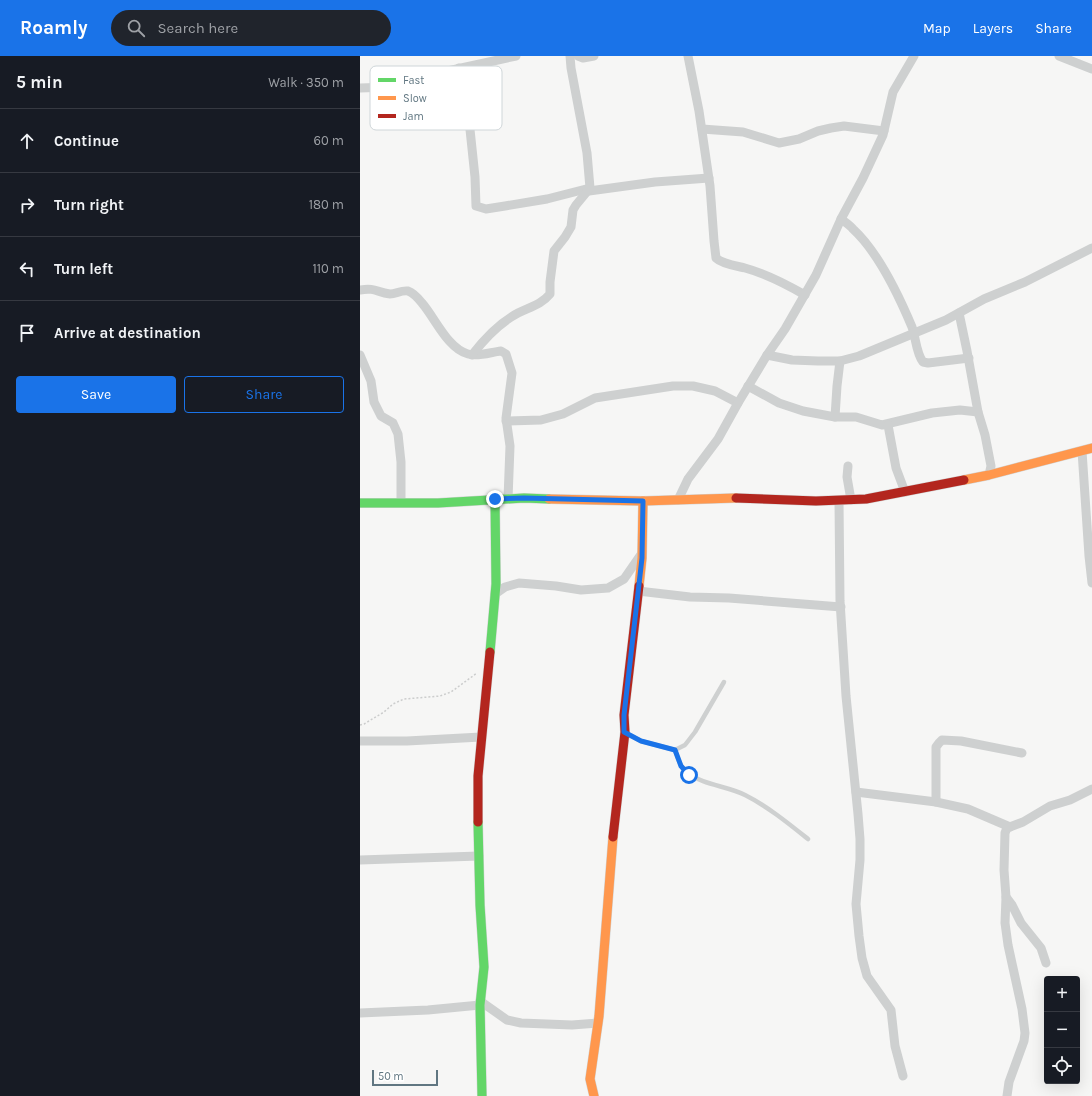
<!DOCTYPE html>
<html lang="en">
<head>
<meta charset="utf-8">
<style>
	:root { --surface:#171b24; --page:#20242c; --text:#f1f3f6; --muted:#9ea1a6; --line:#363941; --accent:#1a73e8 }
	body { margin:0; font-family:Karla,sans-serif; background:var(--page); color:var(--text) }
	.controls { position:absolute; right:12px; bottom:12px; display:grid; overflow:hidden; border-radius:4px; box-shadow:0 4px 16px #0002 }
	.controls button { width:36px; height:36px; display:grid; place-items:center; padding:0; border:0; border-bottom:1px solid var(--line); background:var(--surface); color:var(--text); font:20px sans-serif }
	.scale { position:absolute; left:12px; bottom:10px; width:66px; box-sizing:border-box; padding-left:4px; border:2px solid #607681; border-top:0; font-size:11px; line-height:14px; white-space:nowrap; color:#607681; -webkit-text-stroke:3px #fff; paint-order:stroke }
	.stop { position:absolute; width:12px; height:12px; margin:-9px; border:3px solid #1a73e8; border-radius:50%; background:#fff }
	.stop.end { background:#1a73e8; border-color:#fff; box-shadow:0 1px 4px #0008 }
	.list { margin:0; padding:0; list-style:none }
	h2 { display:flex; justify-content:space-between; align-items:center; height:52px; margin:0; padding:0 16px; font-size:17px }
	h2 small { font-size:13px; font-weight:400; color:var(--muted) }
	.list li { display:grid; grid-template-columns:26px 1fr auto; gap:12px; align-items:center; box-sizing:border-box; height:64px; padding:0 16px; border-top:1px solid var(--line) }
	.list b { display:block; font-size:15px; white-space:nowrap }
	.list em { font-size:13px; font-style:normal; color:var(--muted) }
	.actions { display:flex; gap:8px; padding:12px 16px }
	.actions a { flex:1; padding:9px 0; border:1px solid var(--accent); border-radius:4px; text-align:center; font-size:14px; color:var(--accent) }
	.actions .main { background:var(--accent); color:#fff }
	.icon { flex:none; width:22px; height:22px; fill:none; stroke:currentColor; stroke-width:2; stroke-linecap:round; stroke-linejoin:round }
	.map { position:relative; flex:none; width:732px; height:1040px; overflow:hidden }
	header { display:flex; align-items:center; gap:24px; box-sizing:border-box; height:56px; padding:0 20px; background:var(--accent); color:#fff }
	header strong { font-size:19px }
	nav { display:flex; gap:22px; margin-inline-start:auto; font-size:14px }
	.search { width:280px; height:36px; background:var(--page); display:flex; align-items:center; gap:10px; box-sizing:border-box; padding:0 14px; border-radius:22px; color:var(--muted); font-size:15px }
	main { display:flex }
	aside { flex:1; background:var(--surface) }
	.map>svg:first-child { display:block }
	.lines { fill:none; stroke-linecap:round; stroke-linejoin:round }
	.fast-casing { stroke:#d2d3d3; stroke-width:10 }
	.slow-casing { stroke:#d2d3d3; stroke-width:10 }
	.jam-casing { stroke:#d2d3d3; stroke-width:10 }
	.path { stroke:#cccdcd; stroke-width:1.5; stroke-dasharray:2 2; stroke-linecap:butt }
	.lane { stroke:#ced0d0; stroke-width:4.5 }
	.street { stroke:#ced0d0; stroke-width:9 }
	.fast { stroke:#63d668; stroke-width:9 }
	.slow { stroke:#ff974d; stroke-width:9 }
	.jam { stroke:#b3261e; stroke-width:9 }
	.route { stroke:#1a73e8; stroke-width:5 }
	.key { fill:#fff; stroke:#cfd6d9; stroke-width:1 }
	.key-label { font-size:11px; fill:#607681 }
</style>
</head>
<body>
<header>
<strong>Roamly</strong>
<div class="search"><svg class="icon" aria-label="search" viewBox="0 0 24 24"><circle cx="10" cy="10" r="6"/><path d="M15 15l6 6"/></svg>Search here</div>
<nav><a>Map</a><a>Layers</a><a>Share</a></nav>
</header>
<main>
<aside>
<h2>5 min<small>Walk · 350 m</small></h2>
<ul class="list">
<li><svg class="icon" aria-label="ahead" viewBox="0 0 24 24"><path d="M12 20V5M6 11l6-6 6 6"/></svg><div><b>Continue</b></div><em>60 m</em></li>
<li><svg class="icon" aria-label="right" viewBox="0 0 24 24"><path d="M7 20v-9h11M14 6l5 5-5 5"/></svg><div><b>Turn right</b></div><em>180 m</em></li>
<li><svg class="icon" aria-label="left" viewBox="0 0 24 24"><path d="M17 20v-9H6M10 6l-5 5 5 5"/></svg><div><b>Turn left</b></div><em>110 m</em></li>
<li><svg class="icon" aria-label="arrive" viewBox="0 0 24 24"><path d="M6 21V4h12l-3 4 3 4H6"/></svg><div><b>Arrive at destination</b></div></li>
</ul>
<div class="actions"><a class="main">Save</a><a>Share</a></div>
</aside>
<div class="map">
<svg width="732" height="1040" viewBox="0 0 732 1040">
	<rect width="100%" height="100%" fill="#f6f6f5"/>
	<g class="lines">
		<defs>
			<g id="fast">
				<path d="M0,447H78L164,442L189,443"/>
				<path d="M130,596L136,528L135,443"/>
				<path d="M118,766L120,849L124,911L120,949L122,1040"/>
			</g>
			<g id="slow">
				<path d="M604,424L629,419L732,392"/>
				<path d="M189,443L283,445L376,442"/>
				<path d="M279,530L282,502L283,445"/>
				<path d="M234,1040L230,1023L239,960L253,781"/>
			</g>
			<g id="jam">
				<path d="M376,442L456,445L506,443L604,424"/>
				<path d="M118,766V720L130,596"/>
				<path d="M253,781L265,676L264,659L279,530"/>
			</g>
		</defs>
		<use href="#fast" class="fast-casing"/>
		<use href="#slow" class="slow-casing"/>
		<use href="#jam" class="jam-casing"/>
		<path class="path" d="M0,669L4,668L24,656L33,648L44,643L80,640L91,636L117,617"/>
		<g class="lane">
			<path d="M266,677L281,685L315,694L325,689L335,676L364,626"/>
			<path d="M315,694C318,702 320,712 328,717C343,729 367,730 385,739C407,750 428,767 448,783"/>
		</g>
		<g class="street">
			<path d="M218,0L223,2L234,0"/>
			<path d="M328,0L339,55L350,130L354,185L356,202C362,208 377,210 385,212C407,218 426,228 445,239"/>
			<path d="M699,0L732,13"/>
			<path d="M99,12L102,33L109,64L115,121L116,150L126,153L145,150L187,143L230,132"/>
			<path d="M0,32L30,31L60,21L156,0"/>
			<path d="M342,73L383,76L419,87L439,83L458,75L471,72L484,70L524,75"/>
			<path d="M229,135L295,126L349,122"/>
			<path d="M481,163C485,166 490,169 493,173C517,195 539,240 552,271C556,282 556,297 563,306L568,307L609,302"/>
			<path d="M0,234C16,231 17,237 30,238C36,238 41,234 48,235C54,237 58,242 62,247C75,262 88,293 108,298C119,301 131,296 141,295L146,298L152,317L146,362L150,390L148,443"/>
			<path d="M599,257L607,295L618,356L625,379L631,410L629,419"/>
			<path d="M0,299L11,325L14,346L21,360L33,367L38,378L41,406V446"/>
			<path d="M112,299C125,282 139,267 158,257C170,251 182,248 190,238V226L194,195L205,181L211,171L213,154L216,149L230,132L227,97L211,12L210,0"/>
			<path d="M407,299L432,304L458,305H480L499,300L586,264L624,243L665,226L732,192"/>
			<path d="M388,330L419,347L443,355L475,361H496L522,369L572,357L600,354L618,356"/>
			<path d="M475,361L477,330L480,305"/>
			<path d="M146,365L181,364L203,358L235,342L313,330H333L355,335L378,347"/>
			<path d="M528,369L536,412L545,436"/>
			<path d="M722,395L729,500L732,527"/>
			<path d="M488,410L487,421L491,444"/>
			<path d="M318,444L328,423L358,383L378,347L407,299L425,273L456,219L481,163L503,122L523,79L533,36L554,0"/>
			<path d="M479,445L480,545L486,640L498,758L500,783V804L496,848L499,880L502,902L507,920L531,954L535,990L543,1020"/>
			<path d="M278,535L330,541L369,542L481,551"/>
			<path d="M135,538L145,531L159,527L196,530L221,534L248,532L264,523L282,497"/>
			<path d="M0,685H47L121,681"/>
			<path d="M496,736L576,746L608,753L650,771"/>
			<path d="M576,746V691L579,687L582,684L601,685L662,697"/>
			<path d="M0,804L119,800"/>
			<path d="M646,841L652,849L661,867L681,892L686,907"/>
			<path d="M120,945L147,964L161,967L212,969L238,967"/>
			<path d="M0,957L68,954L120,949"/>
			<path d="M647,1040L649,1026L664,985L665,977L662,953L648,889L645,867L646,841L644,814L645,777L647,772L663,766L690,750L710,744L732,733"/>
		</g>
		<use href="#fast" class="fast"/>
		<use href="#slow" class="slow"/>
		<use href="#jam" class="jam"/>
	</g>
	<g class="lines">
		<path class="route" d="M135,443L164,442L283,445L282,502L264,659V676L281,685L315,694L321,710L329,719"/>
	</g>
	<rect x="10" y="10" width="132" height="64" rx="6" class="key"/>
	<rect x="18" y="22" width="18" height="4" fill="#63d668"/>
	<rect x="18" y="40" width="18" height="4" fill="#ff974d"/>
	<rect x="18" y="58" width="18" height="4" fill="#b3261e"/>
	<g class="key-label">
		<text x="43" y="28">Fast</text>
		<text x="43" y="46">Slow</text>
		<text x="43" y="64">Jam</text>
	</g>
</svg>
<div class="controls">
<button>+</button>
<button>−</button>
<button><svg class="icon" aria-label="locate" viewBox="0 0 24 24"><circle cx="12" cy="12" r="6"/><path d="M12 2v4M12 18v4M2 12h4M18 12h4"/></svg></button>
</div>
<div class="scale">50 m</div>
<div class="stop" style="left:329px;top:719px"></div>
<div class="stop end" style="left:135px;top:443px"></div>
</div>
</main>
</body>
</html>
